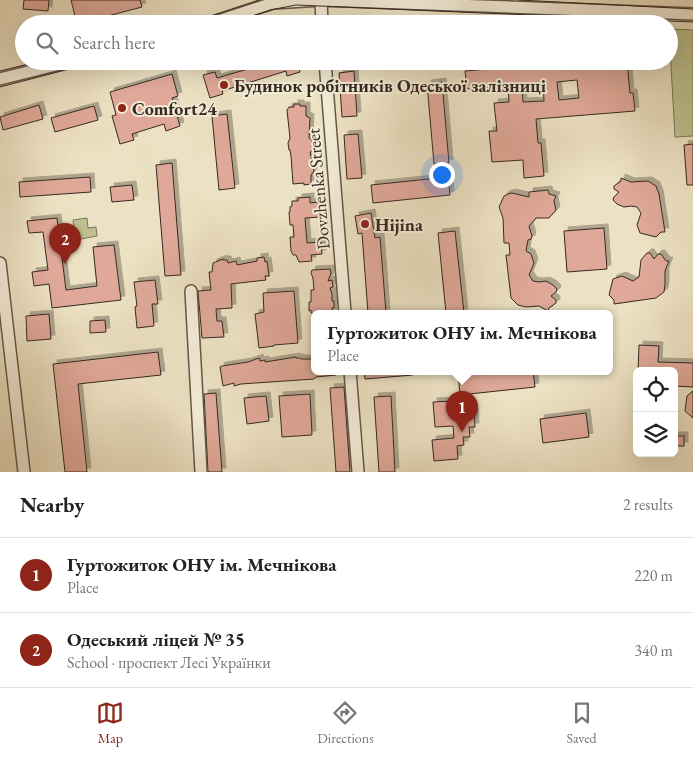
<!DOCTYPE html>
<html lang="en">
<head>
<meta charset="utf-8">
<style>
	:root { --surface:#fff; --page:#f6f6f6; --text:#222; --muted:#767676; --line:#e0e0e0; --accent:#8f2418 }
	body { margin:0; font-family:"EB Garamond",serif; background:var(--page); color:var(--text) }
	.controls { position:absolute; right:15px; bottom:15px; display:grid; overflow:hidden; border-radius:8px; box-shadow:0 5px 20px #0002 }
	.controls button { width:45px; height:45px; display:grid; place-items:center; padding:0; border:0; border-bottom:1px solid var(--line); background:var(--surface); color:var(--text); font:25px sans-serif }
	.you { position:absolute; left:441px; top:174px; width:18px; height:18px; margin:-12px; border:4px solid #fff; border-radius:50%; background:#1a73e8; box-shadow:0 0 0 8px #1a73e833 }
	.badge { display:grid; place-items:center; width:32px; height:32px; border-radius:50%; background:var(--accent); color:#fff; font-size:16px; font-weight:700 }
	.pin { position:absolute; translate:-50% -41px; filter:drop-shadow(0 1px 2px #0008) }
	.pin::after { content:''; position:absolute; top:26px; width:18px; height:15px; background:inherit; clip-path:polygon(0 0,100% 0,50% 100%) }
	.popup { position:absolute; left:311px; top:310px; width:302px; height:65px; box-sizing:border-box; display:grid; place-content:center; border-radius:8px; background:var(--surface); filter:drop-shadow(0 1px 4px #0005); font-size:16px; white-space:nowrap; color:var(--muted) }
	.popup b { font-size:19px; color:var(--text) }
	.popup::after { content:''; position:absolute; left:50%; top:100%; margin-left:-10px; border:10px solid transparent; border-top-color:var(--surface) }
	.list { margin:0; padding:0; list-style:none }
	h2 { display:flex; justify-content:space-between; align-items:center; height:65px; margin:0; padding:0 20px; font-size:21px }
	h2 small { font-size:16px; font-weight:400; color:var(--muted) }
	.list li { display:grid; grid-template-columns:32px 1fr auto; gap:15px; align-items:center; box-sizing:border-box; height:75px; padding:0 20px; border-top:1px solid var(--line) }
	.list b { display:block; font-size:19px; white-space:nowrap }
	.list p { margin:0; font-size:16px; white-space:nowrap; color:var(--muted) }
	.list em { font-size:16px; font-style:normal; color:var(--muted) }
	.icon { flex:none; width:28px; height:28px; fill:none; stroke:currentColor; stroke-width:2; stroke-linecap:round; stroke-linejoin:round }
	.map { position:relative; flex:none; width:693px; height:472px; overflow:hidden }
	.search { position:absolute; background:var(--surface); box-shadow:0 5px 20px #0002; left:15px; right:15px; top:15px; height:55px; display:flex; align-items:center; gap:12px; box-sizing:border-box; padding:0 18px; border-radius:28px; color:var(--muted); font-size:19px }
	.sheet { height:215px; background:var(--surface) }
	nav { display:flex; justify-content:space-around; align-items:center; box-sizing:border-box; height:70px; border-top:1px solid var(--line); background:var(--surface); font-size:14px; color:var(--muted) }
	nav a { display:grid; justify-items:center; gap:2px }
	nav .on { color:var(--accent) }
	.map>svg:first-child { display:block }
	.green { fill:#bec18f; stroke:#7a7558 }
	.building { fill:#dfa898; stroke:#362921; fill-rule:evenodd; filter:url(#shadow) }
	.lines { fill:none; stroke-linecap:round; stroke-linejoin:round }
	.minor-casing { stroke:#645749; stroke-width:14 }
	.minor { stroke:#f3ecd7; stroke-width:11 }
	.tram { stroke:#362921; stroke-width:1 }
	.poi-dot { fill:#8f2418; stroke:#f3ecd7; stroke-width:2 }
	.labels { text-anchor:middle; dominant-baseline:central; stroke-width:4; stroke-linejoin:round; paint-order:stroke }
	.poi-label { font-size:18px; font-weight:bold; fill:#362921; stroke:#f3ecd7; text-anchor:start }
	.street-label { font-size:18px; fill:#362921; stroke:#f3ecd7 }
</style>
</head>
<body>
<div class="map">
<svg width="693" height="472" viewBox="0 0 693 472">
	<defs>
		<filter id="shadow"><feDropShadow dx="4" dy="-4" stdDeviation="0" flood-color="#0004"/></filter>
	</defs>
	<rect width="100%" height="100%" fill="#ece1c2"/>
	<filter id="stains"><feTurbulence type="fractalNoise" baseFrequency=".004" numOctaves="4"/><feColorMatrix values="0 0 0 0 .2 0 0 0 0 .09 0 0 0 0 .02 0 0 0 .5 -.17"/></filter>
	<radialGradient id="worn" r=".72"><stop offset=".6" stop-color="#630" stop-opacity="0"/><stop offset="1" stop-color="#630" stop-opacity=".3"/></radialGradient>
	<g class="green">
		<path d="M669,29L693,30V136L675,137Z"/>
		<path d="M87,218L88,228L96,227L97,236L75,240L73,220Z"/>
	</g>
	<g class="building">
		<path d="M24,0H49L48,11L23,9Z"/>
		<path d="M71,0H140L142,7L77,24Z"/>
		<path d="M275,61H297L300,72L287,76L286,71L222,91L223,94L210,98L203,75L215,72L217,78Z"/>
		<path d="M627,61L630,93H633L635,111L536,119L538,143H541L544,176L524,178L523,160L492,162L489,131H497L494,103L509,102L508,86L467,89L465,71L561,63L562,66ZM577,80L579,98L559,100L557,82ZM543,83L544,101L523,102L522,85Z"/>
		<path d="M354,71L357,116L342,117L339,73Z"/>
		<path d="M172,74L178,96L172,98L180,126L166,131L164,124L132,134L134,140L120,144L112,116L116,115L110,92Z"/>
		<path d="M442,82L449,163L434,164L427,84Z"/>
		<path d="M294,104H300V106H306V116L310,118L309,138L312,140L313,150L310,152L314,171L311,175V184L304,185V183L293,184L291,156L290,150H289L288,143L290,138L287,110L289,107H294Z"/>
		<path d="M39,105L43,119L3,130L0,117Z"/>
		<path d="M94,106L98,120L55,132L51,118Z"/>
		<path d="M227,114L235,188L219,190L212,116Z"/>
		<path d="M358,134L362,178L347,179L344,135Z"/>
		<path d="M693,144V185H687L684,145Z"/>
		<path d="M172,163L181,275L165,276L156,165Z"/>
		<path d="M90,177L91,192L20,197L19,182Z"/>
		<path d="M448,177L450,195L373,203L371,185Z"/>
		<path d="M621,178L631,182L648,181L656,186L659,194L665,232H661L656,237L640,233L637,225L641,213L637,207L631,206L624,207L617,204L613,200L614,197L619,192L614,189V186L621,181Z"/>
		<path d="M132,185L134,200L112,202L110,187Z"/>
		<path d="M548,190L549,194L556,196L554,201L556,210L549,218H536L529,226L532,236L531,239L528,240L526,251L531,254L534,263L529,275L533,281L539,282L546,281L553,285L557,289L556,292L551,296L556,300V303L549,308L548,311L539,306L526,307L518,305L511,298L506,255H510L509,243H504L503,218L499,207L504,196L508,194L512,193L529,197V192Z"/>
		<path d="M310,197V203L318,202L320,217L305,218L307,243L321,242L322,254L311,255L312,261L299,262L296,255H293L291,251L290,237H294L293,225H290L289,212H290V207L292,206V201H298V198Z"/>
		<path d="M371,213L375,238L380,237L386,313H368L362,233L358,234L355,216Z"/>
		<path d="M57,218L66,290L97,286L93,247L114,245L121,300L52,308L49,284L34,286L32,272L48,270L43,232L29,233L27,221Z"/>
		<path d="M604,228L607,269L567,272L564,231Z"/>
		<path d="M455,231L464,313H446L438,233Z"/>
		<path d="M647,253H650L654,259L658,254H661L666,261H669L665,271V284L664,292L656,298L614,304V300L609,295L613,279L622,276L633,281L639,277L641,260Z"/>
		<path d="M264,257L265,262L267,261L269,276H265L266,280L231,284L232,308L216,309L217,321H222L224,337L202,338L198,291L211,290L209,272H212L213,263L223,259V260H227L228,263L236,261L237,265L257,261V258Z"/>
		<path d="M330,269L331,273L328,281L332,280L333,287L330,288L332,294V301H334V308H332L333,313H311V310L309,311V302H311V290H314L313,278L311,273L312,270Z"/>
		<path d="M155,280L158,304H152L154,326L137,328L135,307L137,306L134,282Z"/>
		<path d="M294,291L298,343L274,345V346L259,348L255,314L264,312L263,293Z"/>
		<path d="M49,314L51,339L27,341L26,316Z"/>
		<path d="M105,320L106,332L90,333V321Z"/>
		<path d="M639,345L659,346L658,362L693,363V387L674,386V371H638Z"/>
		<path d="M158,352L161,375L78,384L87,472H65L53,364Z"/>
		<path d="M296,357V358H300L301,359H314V371H336V375L316,377L314,379L241,384L234,386V383L223,386L220,367L222,366L248,362L259,358L260,361L265,360V362Z"/>
		<path d="M364,371H413V375L365,379Z"/>
		<path d="M467,371H533L535,387L460,395L458,372Z"/>
		<path d="M344,387L350,472H336L330,388Z"/>
		<path d="M693,391V418L685,411L687,396Z"/>
		<path d="M216,393L222,472H208L204,394Z"/>
		<path d="M310,394L312,435L282,437L279,396Z"/>
		<path d="M266,396L269,421L247,424L244,398Z"/>
		<path d="M391,396L395,472H379L374,397Z"/>
		<path d="M452,401L453,413L474,412L475,427H469L470,437H463L464,445L457,446L458,459L434,461L432,440L454,438L453,426L435,427L433,402Z"/>
		<path d="M586,413L589,437L543,443L540,419Z"/>
		<rect x="674" y="436" width="10" height="10"/>
	</g>
	<g class="lines">
		<defs>
			<g id="minor">
				<path d="M209,24L273,3L321,0"/>
				<path d="M322,24L321,0L693,14"/>
				<path d="M325,61L345,313"/>
				<path d="M0,79L72,61"/>
				<path d="M0,263L24,472"/>
				<path d="M191,291L201,472"/>
				<path d="M350,371L358,472"/>
			</g>
		</defs>
		<use href="#minor" class="minor-casing"/>
		<use href="#minor" class="minor"/>
		<g class="tram">
			<path d="M519,0L693,9"/>
			<path d="M186,24L259,0"/>
			<path d="M228,24L270,10L296,5L693,22"/>
			<path d="M0,71L41,61"/>
			<path d="M0,87L100,61"/>
		</g>
	</g>
	<g class="poi-dot">
		<circle cx="224" cy="85" r="5"/>
		<circle cx="122" cy="108" r="5"/>
		<circle cx="365" cy="224" r="5"/>
	</g>
	<g class="labels">
		<g class="poi-label">
			<text x="234" y="85">Будинок робітників Одеської залізниці</text>
			<text x="132" y="108">Comfort24</text>
			<text x="375" y="224">Hijina</text>
		</g>
		<g class="street-label">
			<text transform="translate(318 189) rotate(-95)">Dovzhenka Street</text>
		</g>
	</g>
	<rect width="100%" height="100%" filter="url(#stains)"/>
	<rect width="100%" height="100%" fill="url(#worn)"/>
</svg>
<div class="controls">
<button><svg class="icon" aria-label="locate" viewBox="0 0 24 24"><circle cx="12" cy="12" r="6"/><path d="M12 2v4M12 18v4M2 12h4M18 12h4"/></svg></button>
<button><svg class="icon" aria-label="layers" viewBox="0 0 24 24"><path d="M12 4l9 5-9 5-9-5zM3 14l9 5 9-5"/></svg></button>
</div>
<div class="you"></div>
<div class="pin badge" style="left:462px;top:432px">1</div>
<div class="popup"><b>Гуртожиток ОНУ ім. Мечнікова</b>Place</div>
<div class="pin badge" style="left:65px;top:264px">2</div>
<div class="search"><svg class="icon" aria-label="search" viewBox="0 0 24 24"><circle cx="10" cy="10" r="6"/><path d="M15 15l6 6"/></svg>Search here</div>
</div>
<section class="sheet">
<h2>Nearby<small>2 results</small></h2>
<ul class="list">
<li><span class="badge">1</span><div><b>Гуртожиток ОНУ ім. Мечнікова</b><p>Place</p></div><em>220 m</em></li>
<li><span class="badge">2</span><div><b>Одеський ліцей № 35</b><p>School · проспект Лесі Українки</p></div><em>340 m</em></li>
</ul>
</section>
<nav>
<a class="on"><svg class="icon" aria-label="map" viewBox="0 0 24 24"><path d="M3 6l6-2 6 2 6-2v14l-6 2-6-2-6 2zM9 4v14M15 6v14"/></svg>Map</a>
<a><svg class="icon" aria-label="directions" viewBox="0 0 24 24"><path d="M12 3l9 9-9 9-9-9zM9 14v-3h6M13 9l2 2-2 2"/></svg>Directions</a>
<a><svg class="icon" aria-label="saved" viewBox="0 0 24 24"><path d="M7 4h10v16l-5-4-5 4z"/></svg>Saved</a>
</nav>
</body>
</html>
